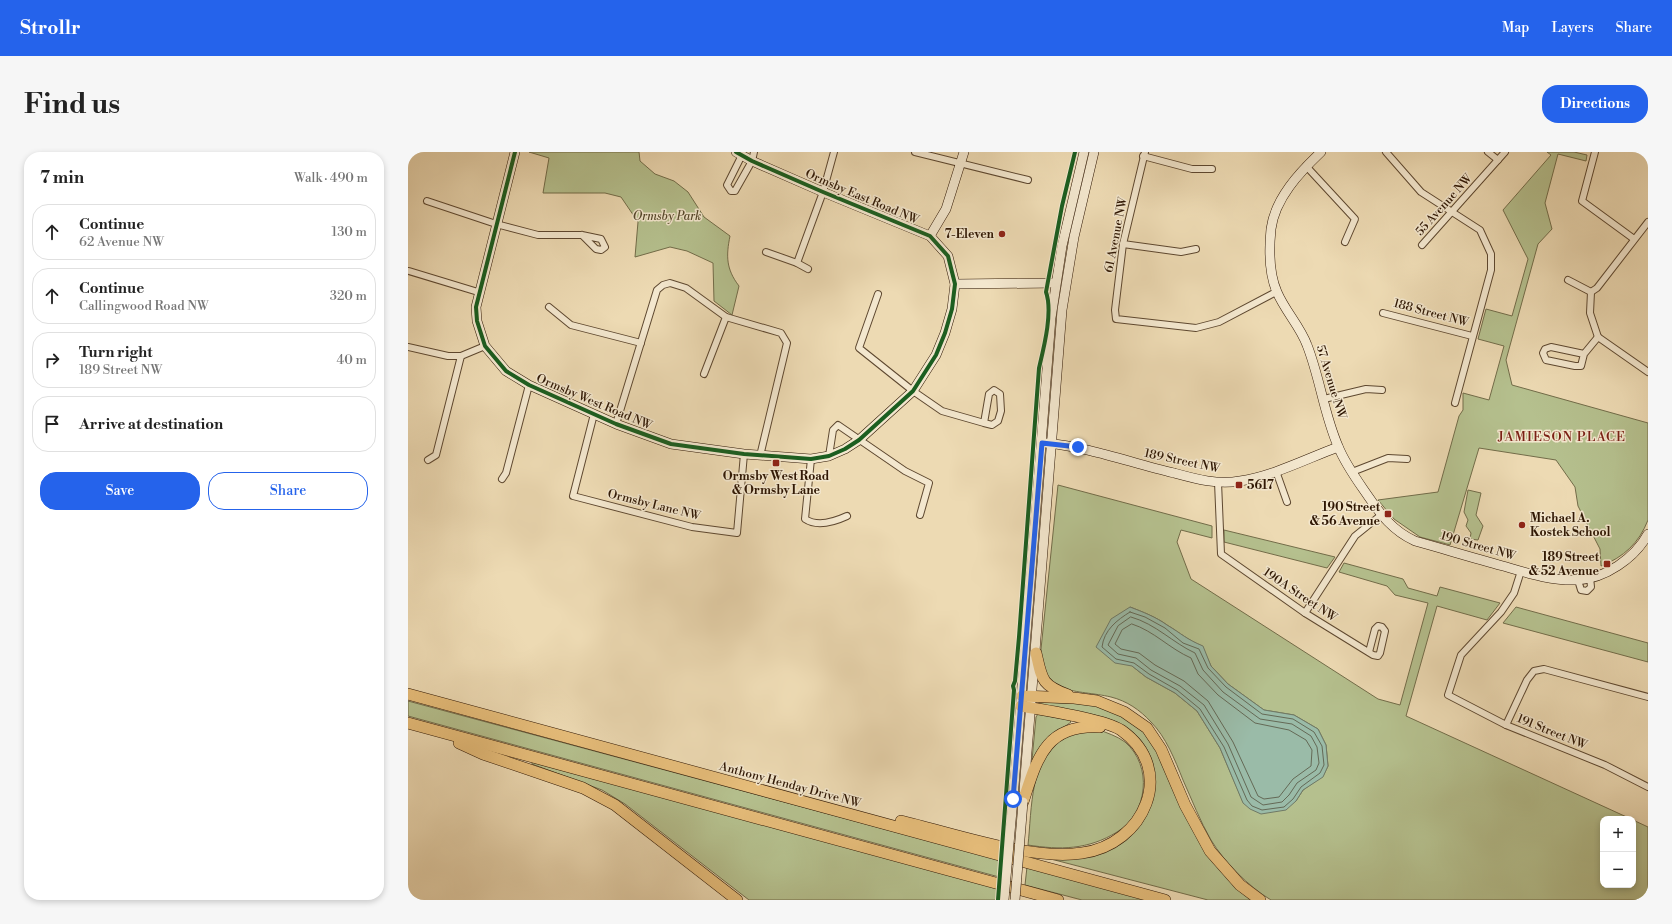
<!DOCTYPE html>
<html lang="en">
<head>
<meta charset="utf-8">
<style>
	:root { --surface:#fff; --page:#f6f6f6; --text:#222; --muted:#767676; --line:#e0e0e0; --accent:#2563eb }
	body { margin:0; font-family:"Libre Bodoni",serif; background:var(--page); color:var(--text) }
	.controls { position:absolute; right:12px; bottom:12px; display:grid; overflow:hidden; border-radius:8px; box-shadow:0 2px 6px #0003 }
	.controls button { width:36px; height:36px; display:grid; place-items:center; padding:0; border:0; border-bottom:1px solid var(--line); background:var(--surface); color:var(--text); font:20px sans-serif }
	.stop { position:absolute; width:12px; height:12px; margin:-9px; border:3px solid #2563eb; border-radius:50%; background:#fff }
	.stop.end { background:#2563eb; border-color:#fff; box-shadow:0 1px 4px #0008 }
	.list { margin:0; padding:0; list-style:none }
	h2 { display:flex; justify-content:space-between; align-items:center; height:52px; margin:0; padding:0 16px; font-size:17px }
	h2 small { font-size:13px; font-weight:400; color:var(--muted) }
	.list li { display:grid; grid-template-columns:26px 1fr auto; gap:12px; align-items:center; box-sizing:border-box; height:56px; margin:0 8px 8px; padding:0 8px; border:1px solid var(--line); border-radius:16px }
	.list b { display:block; font-size:15px; white-space:nowrap }
	.list p { margin:0; font-size:13px; white-space:nowrap; color:var(--muted) }
	.list em { font-size:13px; font-style:normal; color:var(--muted) }
	.actions { display:flex; gap:8px; padding:12px 16px }
	.actions a { flex:1; padding:9px 0; border:1px solid var(--accent); border-radius:16px; text-align:center; font-size:14px; color:var(--accent) }
	.actions .main { background:var(--accent); color:#fff }
	.icon { flex:none; width:22px; height:22px; fill:none; stroke:currentColor; stroke-width:2; stroke-linecap:round; stroke-linejoin:round }
	.map { position:relative; flex:none; width:1240px; height:748px; overflow:hidden; border-radius:16px }
	header { display:flex; align-items:center; gap:24px; box-sizing:border-box; height:56px; padding:0 20px; background:var(--accent); color:#fff }
	header strong { font-size:19px }
	nav { display:flex; gap:22px; margin-inline-start:auto; font-size:14px }
	.intro { display:flex; align-items:center; justify-content:space-between; box-sizing:border-box; height:96px; padding:0 24px }
	h1 { margin:0; font-size:28px }
	.button { padding:10px 18px; border-radius:16px; background:var(--accent); color:#fff; font-size:14px; font-weight:700 }
	main { display:flex; gap:24px; padding:0 24px }
	aside { flex:1; background:var(--surface); border-radius:16px; box-shadow:0 2px 6px #0003 }
	.map>svg:first-child { display:block }
	.green { fill:#b5c08e; stroke:#726c49; fill-rule:evenodd }
	.water { fill:#9abba8; stroke:#6f7966 }
	.lines { fill:none; stroke-linecap:round; stroke-linejoin:round }
	.shore { stroke:#646956; stroke-width:1 }
	.street-casing { stroke:#5e4830; stroke-width:8 }
	.secondary-casing { stroke:#2f1704; stroke-width:10 }
	.highway-casing { stroke:#2f1704; stroke-width:12 }
	.street { stroke:#f3e7ce; stroke-width:6 }
	.secondary { stroke:#f3e7ce; stroke-width:9 }
	.highway { stroke:#e6bd7a; stroke-width:11 }
	.secondary-bridge-casing { stroke:#2f1704; stroke-width:10; stroke-linecap:butt }
	.secondary-bridge { stroke:#f3e7ce; stroke-width:9 }
	.cycleway-casing { stroke:#f3e7ce; stroke-width:6 }
	.cycleway { stroke:#1b5e20; stroke-width:4 }
	.route { stroke:#2563eb; stroke-width:5 }
	.poi-dot { fill:#8f2418; stroke:#f3e7ce; stroke-width:1.5 }
	.labels { text-anchor:middle; dominant-baseline:central; stroke-width:3; stroke-linejoin:round; paint-order:stroke }
	.street-label { font-size:12px; fill:#2f1704; stroke:#f3e7ce }
	.park-label { font-size:12px; font-style:italic; fill:#574a2d; stroke:#f3e7ce }
	.poi-label { font-size:12px; font-weight:bold; fill:#2f1704; stroke:#f3e7ce; text-anchor:end }
	.neighbourhood-label { font-size:13px; letter-spacing:1px; fill:#7a1f14; stroke:#f3e7ce }
</style>
</head>
<body>
<header>
<strong>Strollr</strong>
<nav><a>Map</a><a>Layers</a><a>Share</a></nav>
</header>
<div class="intro"><h1>Find us</h1><a class="button">Directions</a></div>
<main>
<aside>
<h2>7 min<small>Walk · 490 m</small></h2>
<ul class="list">
<li><svg class="icon" aria-label="ahead" viewBox="0 0 24 24"><path d="M12 20V5M6 11l6-6 6 6"/></svg><div><b>Continue</b><p>62 Avenue NW</p></div><em>130 m</em></li>
<li><svg class="icon" aria-label="ahead" viewBox="0 0 24 24"><path d="M12 20V5M6 11l6-6 6 6"/></svg><div><b>Continue</b><p>Callingwood Road NW</p></div><em>320 m</em></li>
<li><svg class="icon" aria-label="right" viewBox="0 0 24 24"><path d="M7 20v-9h11M14 6l5 5-5 5"/></svg><div><b>Turn right</b><p>189 Street NW</p></div><em>40 m</em></li>
<li><svg class="icon" aria-label="arrive" viewBox="0 0 24 24"><path d="M6 21V4h12l-3 4 3 4H6"/></svg><div><b>Arrive at destination</b></div></li>
</ul>
<div class="actions"><a class="main">Save</a><a>Share</a></div>
</aside>
<div class="map">
<svg width="1240" height="748" viewBox="0 0 1240 748">
	<rect width="100%" height="100%" fill="#eddab3"/>
	<filter id="stains"><feTurbulence type="fractalNoise" baseFrequency=".005" numOctaves="4"/><feColorMatrix values="0 0 0 0 .2 0 0 0 0 .09 0 0 0 0 .02 0 0 0 .5 -.17"/></filter>
	<radialGradient id="worn" r=".72"><stop offset=".6" stop-color="#630" stop-opacity="0"/><stop offset="1" stop-color="#630" stop-opacity=".3"/></radialGradient>
	<g class="green">
		<path d="M121,0H231L232,9L247,22L266,29L280,40L296,65L322,84C318,104 318,117 331,134L324,163L306,149L305,111L279,99L262,95L227,105L230,70L213,45L197,41H135L141,6Z"/>
		<path d="M1139,0H1166L1179,3L1178,9L1150,2L1137,51L1144,77L1130,92L1098,208L1104,233L1240,271V368C1231,391 1216,405 1193,414L1192,397L1170,354L1167,335L1148,308L1071,296L1042,393L1012,385L986,367L970,348L1030,340L1051,264L1055,258V241L1081,248L1096,194L1070,187L1078,157L1104,164L1120,107L1095,58L1143,3Z"/>
		<path d="M650,333L804,374V386L773,378L769,390L783,427L970,547L992,553L1020,451L987,443L979,434L931,420L936,411L995,427L1000,436L1029,444L1032,435L1092,451L1079,468L1029,454L998,564L1223,667H1195V733H1225V668L1240,675V748H863C840,734 817,711 803,688C792,669 784,648 775,628C767,608 758,585 743,570C732,558 719,549 703,545C669,537 633,545 633,497ZM722,455C735,460 748,465 759,473C774,482 778,487 794,494L803,514L820,532L856,558L886,563L910,577L918,593L920,614L915,624L895,638L888,649L835,650L812,596L789,559L767,541L738,525L724,514Z"/>
		<path d="M1060,338L1073,341L1068,363L1075,374L1070,388L1062,387L1063,381L1058,374L1060,368L1056,360Z"/>
		<path d="M816,378L927,405L919,416L816,390Z"/>
		<path d="M1108,455L1240,491V510L1095,471Z"/>
		<path d="M0,549L592,708L591,725L0,564Z"/>
		<path d="M631,550L684,552L703,557L737,578L749,597L791,685L848,748H800L639,706C662,703 693,705 713,692C754,665 761,601 716,574C695,561 659,559 634,555L631,553Z"/>
		<path d="M630,562L661,568L663,570L637,589L624,608L628,565Z"/>
		<path d="M689,577C699,581 709,584 717,590C745,614 740,661 709,680C680,698 652,698 620,693C624,658 621,602 659,583C667,579 680,579 689,577Z"/>
		<path d="M124,610L589,736L588,748H341L217,652L194,638L124,612Z"/>
		<path d="M619,715L740,748H674L617,733Z"/>
	</g>
	<path class="water" d="M722,455C735,460 748,465 759,473C774,482 778,487 795,494L803,514L820,532L856,558L886,563L910,577L918,593L920,614L915,625L895,638L888,649L878,658L853,662L842,657L835,651L812,596L789,559L767,541L738,525L724,514L707,511L688,495L703,467Z"/>
	<g class="lines">
		<g class="shore">
			<path d="M722,460L737,465L757,476L775,491L791,497L800,516L818,535L854,562L885,567L906,580L914,594L916,613L912,621L893,635L885,647L876,655L854,658L844,654L839,648L816,595L792,557L769,538L741,522L726,511L708,507L694,495C696,478 709,468 722,460Z"/>
			<path d="M723,465C748,472 765,491 787,501L795,518L815,540L852,567L884,572L903,584L909,595L911,611L908,618L889,631L881,643L874,650L855,653L843,645L820,592L796,553L772,534L743,518L728,506L710,502L700,493L710,474Z"/>
			<path d="M724,472C746,479 762,497 783,506L790,522L810,543L847,571L881,578L898,588L904,598L903,614L885,627L871,645L856,647L850,644L825,590L800,549L776,529L747,513L731,501L713,497L707,492L714,478Z"/>
		</g>
		<defs>
			<g id="street">
				<path d="M507,0L620,28"/>
				<path d="M737,0L715,92L707,158L708,167L788,176L811,170L868,140"/>
				<path d="M978,0L1013,40L1072,78L1083,102V118L1047,251"/>
				<path d="M1080,0L1090,8"/>
				<path d="M1187,0L1174,49L1226,87"/>
				<path d="M334,3L319,33L323,39H327L344,9L346,0"/>
				<path d="M735,4L784,17H804"/>
				<path d="M898,14L947,67L937,90"/>
				<path d="M19,49L88,72L130,83H174L193,87L197,95L193,98L188,97L174,83"/>
				<path d="M715,92L773,100L788,97"/>
				<path d="M1014,93L1097,0"/>
				<path d="M358,100L389,111L400,117"/>
				<path d="M389,111L415,40L426,0"/>
				<path d="M1,119L70,140"/>
				<path d="M1160,128L1183,140"/>
				<path d="M1183,140L1189,136L1240,70"/>
				<path d="M1183,140L1182,161L1190,185"/>
				<path d="M470,142L451,196L505,239L534,259L576,271L581,242L586,238L592,242L593,259L590,269L584,273L576,271"/>
				<path d="M141,155L163,173L233,191"/>
				<path d="M975,161L1064,184"/>
				<path d="M0,195L40,204H53L77,194"/>
				<path d="M1176,202L1143,195L1137,197L1135,201L1138,208L1167,214H1173L1176,202L1190,185L1240,220"/>
				<path d="M296,222L318,165"/>
				<path d="M916,247L958,237L974,238"/>
				<path d="M186,262L165,344L284,375L329,381L336,302"/>
				<path d="M208,272L249,138L255,133L262,131L278,136L318,165L373,181L379,191L352,304"/>
				<path d="M421,304L425,278L430,273L497,319L521,331L512,363"/>
				<path d="M403,307L397,367C409,375 426,370 439,364"/>
				<path d="M20,308L28,303L53,204"/>
				<path d="M868,319L879,350"/>
				<path d="M944,320L980,306L999,307"/>
				<path d="M94,327L98,321L121,233"/>
				<path d="M810,330L813,402L897,461L965,503L970,504L972,501L977,479L974,475L970,474L967,477L961,500"/>
				<path d="M1113,419L1106,441L1093,460L1053,503L1040,543L1098,573L1197,613L1240,635"/>
				<path d="M1170,428L1173,438L1179,439L1183,435L1182,425"/>
				<path d="M897,461L947,384L973,363"/>
				<path d="M1098,573L1119,528L1126,519L1136,517L1240,545"/>
			</g>
			<g id="secondary">
				<path d="M107,0L68,155L69,169L77,194L98,219L121,233L208,272L263,292L336,302L403,307L421,304L437,297L451,288L505,239L528,203L537,181L544,157L547,132L540,104L522,84L415,40L344,9L328,0"/>
				<path d="M913,0C892,20 867,46 863,77C861,97 861,122 869,140C877,159 892,174 899,193C912,226 916,262 930,294C937,312 949,328 960,344C973,363 985,379 1007,389C1036,397 1065,406 1095,414C1119,421 1143,429 1169,428C1197,427 1227,406 1240,382"/>
				<path d="M522,84L538,57L556,0"/>
				<path d="M547,132L647,131"/>
				<path d="M638,291C682,295 723,311 766,321C788,327 809,333 832,329C865,324 898,307 930,295"/>
				<path d="M616,638L654,158L666,85L686,0"/>
				<path d="M605,647L643,166L654,94L676,0"/>
			</g>
			<g id="highway">
				<path d="M628,501C634,527 633,533 660,543"/>
				<path d="M0,542L757,748"/>
				<path d="M614,544L666,546L689,549L716,560L739,576L753,597L777,653L802,699L832,733L852,748"/>
				<path d="M0,571L650,748"/>
				<path d="M51,591L75,602L175,636L207,653L329,748"/>
				<path d="M615,650C629,607 637,572 692,575"/>
				<path d="M493,669C544,681 624,709 674,701C736,693 770,618 713,578C696,567 635,558 613,554"/>
			</g>
		</defs>
		<use href="#street" class="street-casing"/>
		<use href="#secondary" class="secondary-casing"/>
		<use href="#highway" class="highway-casing"/>
		<use href="#street" class="street"/>
		<use href="#secondary" class="secondary"/>
		<use href="#highway" class="highway"/>
		<defs>
			<g id="secondary-bridge">
				<path d="M596,748L605,647"/>
				<path d="M607,748L615,650"/>
			</g>
		</defs>
		<use href="#secondary-bridge" class="secondary-bridge-casing"/>
		<use href="#secondary-bridge" class="secondary-bridge"/>
		<defs>
			<g id="cycleway">
				<path d="M107,0L68,155L69,169L77,194L98,219L121,233L208,272L263,292L336,302L403,307L421,304L437,297L451,288L505,239L528,203L537,181L544,157L547,132L540,104L522,84L415,40L344,9L328,0"/>
				<path d="M590,748L606,538L605,534L607,529L611,485L631,216C636,195 645,160 638,140L654,54L667,0"/>
			</g>
		</defs>
		<use href="#cycleway" class="cycleway-casing"/>
		<use href="#cycleway" class="cycleway"/>
	</g>
	<g class="lines">
		<path class="route" d="M605,647L634,291L670,295"/>
	</g>
	<g class="poi-dot">
		<circle cx="594" cy="82" r="4"/>
		<rect x="364" y="307" width="8" height="8" rx="2"/>
		<rect x="827" y="329" width="8" height="8" rx="2"/>
		<rect x="976" y="358" width="8" height="8" rx="2"/>
		<circle cx="1114" cy="373" r="4"/>
		<rect x="1195" y="408" width="8" height="8" rx="2"/>
	</g>
	<g class="labels">
		<g class="street-label">
			<text transform="translate(454 45) rotate(23)">Ormsby East Road NW</text>
			<text transform="translate(1036 53) rotate(-48)">55 Avenue NW</text>
			<text transform="translate(708 83) rotate(-79)">61 Avenue NW</text>
			<text transform="translate(1023 161) rotate(15)">188 Street NW</text>
			<text transform="translate(923 230) rotate(73)">57 Avenue NW</text>
			<text transform="translate(186 250) rotate(23)">Ormsby West Road NW</text>
			<text transform="translate(774 309) rotate(12)">189 Street NW</text>
			<text transform="translate(246 353) rotate(14)">Ormsby Lane NW</text>
			<text transform="translate(1070 394) rotate(16)">190 Street NW</text>
			<text transform="translate(892 443) rotate(34)">190A Street NW</text>
			<text transform="translate(1144 580) rotate(22)">191 Street NW</text>
			<text transform="translate(382 633) rotate(15)">Anthony Henday Drive NW</text>
		</g>
		<g class="park-label">
			<text x="259" y="64">Ormsby Park</text>
		</g>
		<g class="poi-label">
			<text x="586" y="82">7-Eleven</text>
			<text x="368" y="324" text-anchor="middle">Ormsby West Road<tspan x="368" dy="14">&amp; Ormsby Lane</tspan></text>
			<text x="839" y="333" text-anchor="start">5617</text>
			<text x="972" y="355">190 Street<tspan x="972" dy="14">&amp; 56 Avenue</tspan></text>
			<text x="1122" y="366" text-anchor="start">Michael A.<tspan x="1122" dy="14">Kostek School</tspan></text>
			<text x="1191" y="405">189 Street<tspan x="1191" dy="14">&amp; 52 Avenue</tspan></text>
		</g>
		<g class="neighbourhood-label">
			<text x="1154" y="285">JAMIESON PLACE</text>
		</g>
	</g>
	<rect width="100%" height="100%" filter="url(#stains)"/>
	<rect width="100%" height="100%" fill="url(#worn)"/>
</svg>
<div class="controls">
<button>+</button>
<button>−</button>
</div>
<div class="stop" style="left:605px;top:647px"></div>
<div class="stop end" style="left:670px;top:295px"></div>
</div>
</main>
</body>
</html>
